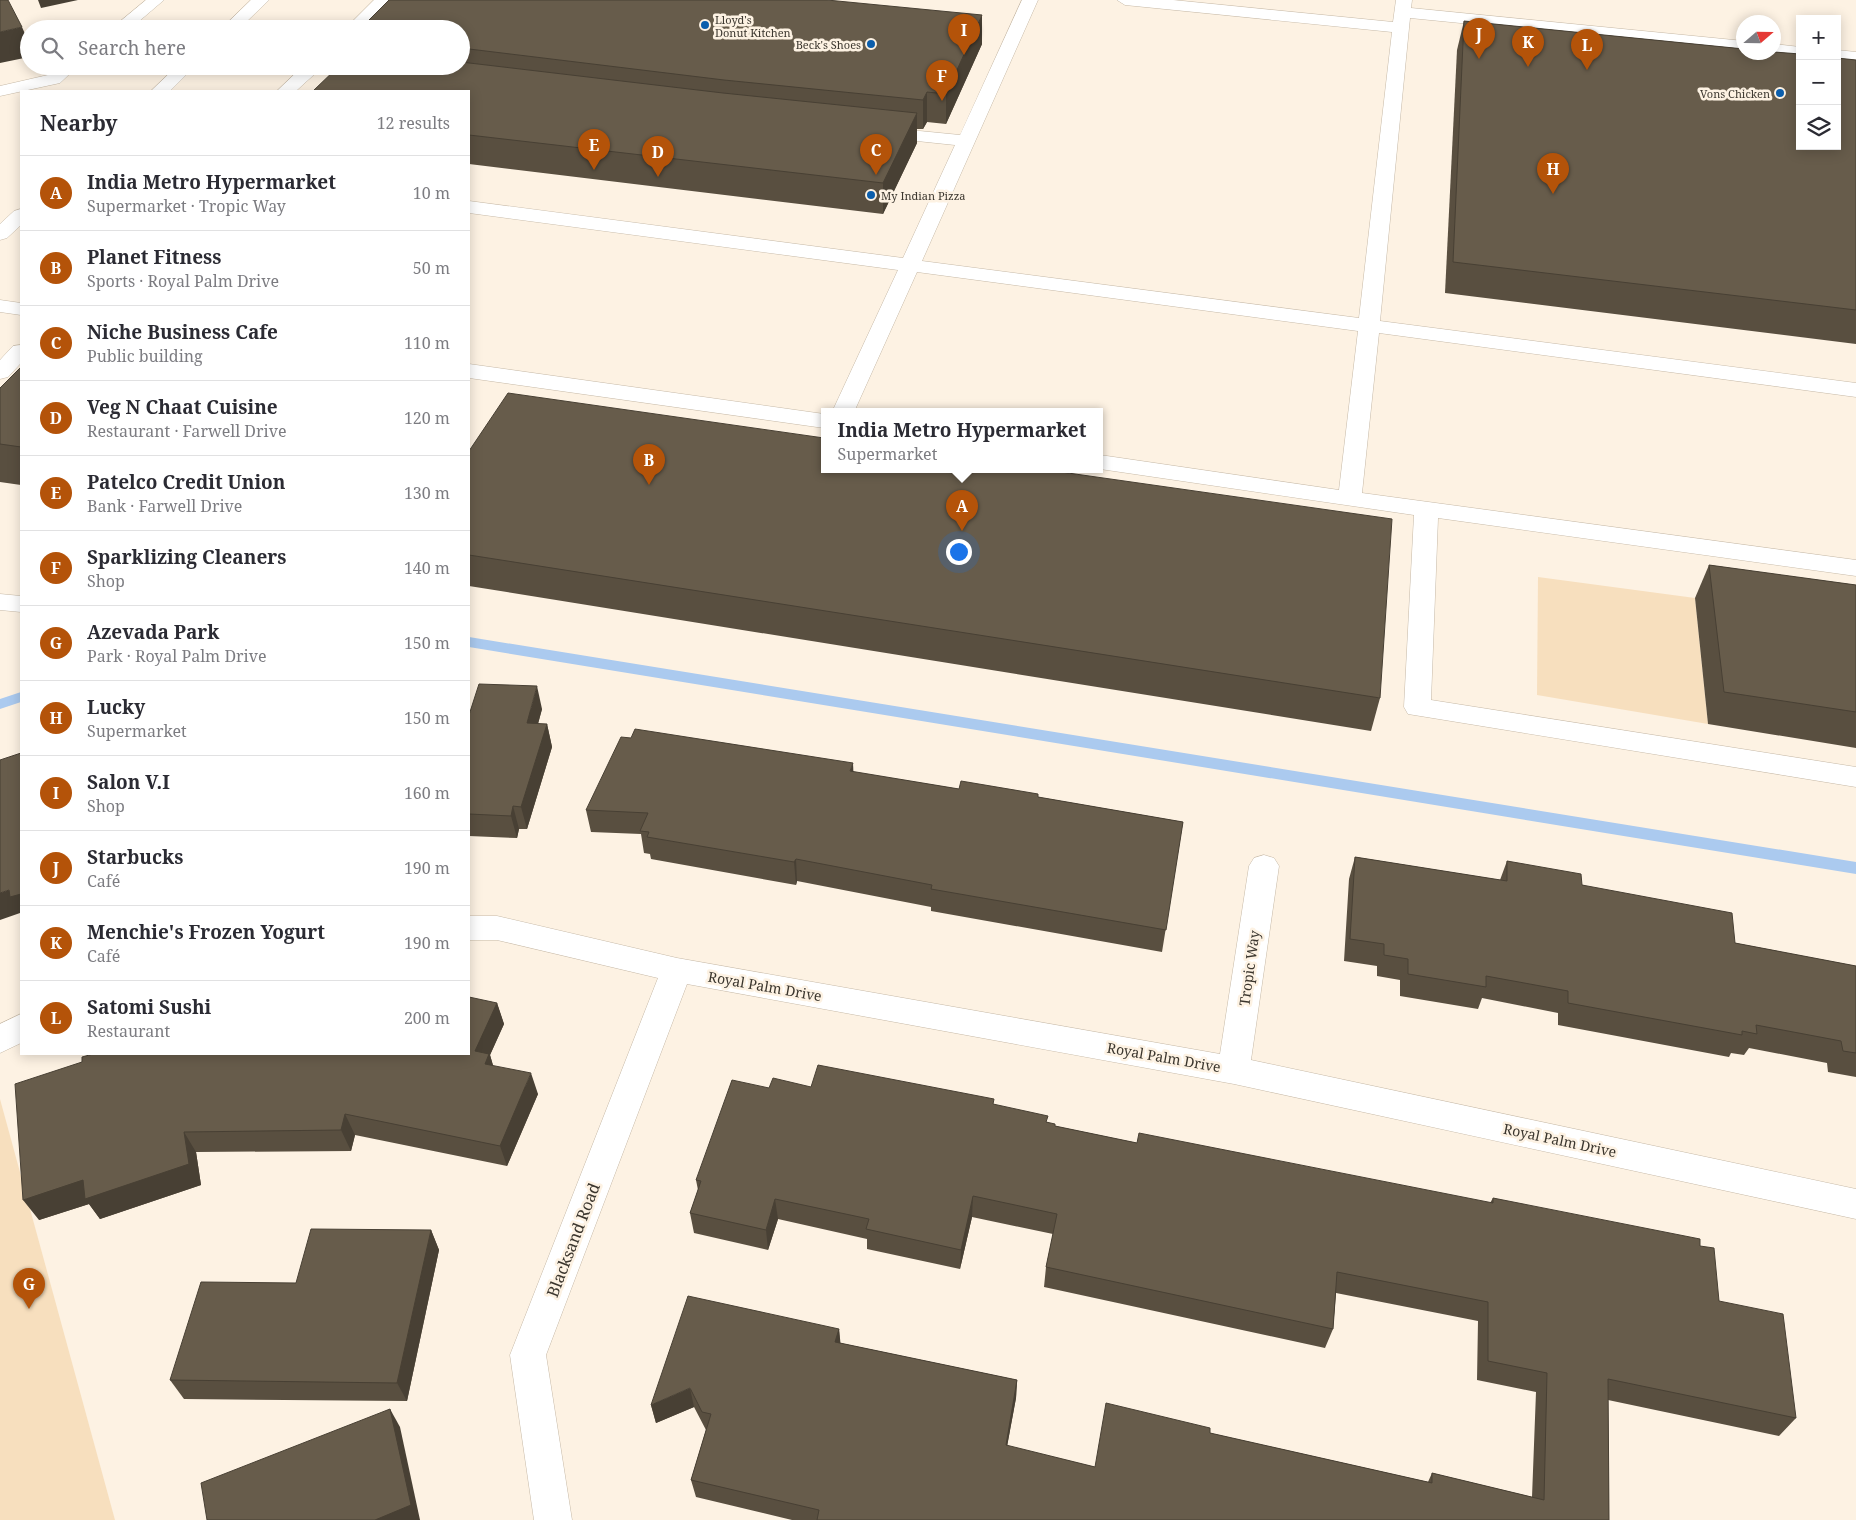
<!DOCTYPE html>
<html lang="en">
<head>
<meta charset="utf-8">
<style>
	:root { --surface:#fff; --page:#f2f2f3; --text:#2b2b33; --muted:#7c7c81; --line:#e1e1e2; --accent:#b45309 }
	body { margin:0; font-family:"Noto Serif",serif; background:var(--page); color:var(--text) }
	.controls { position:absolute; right:15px; top:15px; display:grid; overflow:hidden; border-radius:0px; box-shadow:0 2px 12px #0003 }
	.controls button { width:45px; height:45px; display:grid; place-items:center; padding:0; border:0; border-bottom:1px solid var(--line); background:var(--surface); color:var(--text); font:25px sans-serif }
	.compass { position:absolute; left:1736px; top:15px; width:45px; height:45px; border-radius:50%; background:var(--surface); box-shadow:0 2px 12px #0003; rotate:70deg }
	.you { position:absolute; left:958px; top:551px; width:18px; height:18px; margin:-12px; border:4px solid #fff; border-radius:50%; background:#1a73e8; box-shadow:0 0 0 8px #1a73e833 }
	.badge { display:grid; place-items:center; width:32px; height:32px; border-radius:50%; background:var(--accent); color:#fff; font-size:16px; font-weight:700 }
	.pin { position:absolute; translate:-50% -41px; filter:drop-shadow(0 1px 2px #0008) }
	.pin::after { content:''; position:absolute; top:26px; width:18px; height:15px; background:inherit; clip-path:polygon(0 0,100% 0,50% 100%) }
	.popup { position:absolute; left:821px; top:408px; width:282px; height:65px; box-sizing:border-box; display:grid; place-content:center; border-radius:0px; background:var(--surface); filter:drop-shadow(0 1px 4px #0005); font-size:16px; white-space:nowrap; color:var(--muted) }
	.popup b { font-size:19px; color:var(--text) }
	.popup::after { content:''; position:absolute; left:50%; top:100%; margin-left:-10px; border:10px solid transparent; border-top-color:var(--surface) }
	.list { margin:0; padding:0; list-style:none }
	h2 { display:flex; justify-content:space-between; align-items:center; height:65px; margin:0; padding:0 20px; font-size:21px }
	h2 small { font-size:16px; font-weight:400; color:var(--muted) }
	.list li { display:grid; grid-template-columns:32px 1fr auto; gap:15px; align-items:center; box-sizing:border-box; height:75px; padding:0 20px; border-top:1px solid var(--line) }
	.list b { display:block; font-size:19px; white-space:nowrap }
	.list p { margin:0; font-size:16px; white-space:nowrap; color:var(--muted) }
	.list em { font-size:16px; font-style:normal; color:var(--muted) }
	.icon { flex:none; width:28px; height:28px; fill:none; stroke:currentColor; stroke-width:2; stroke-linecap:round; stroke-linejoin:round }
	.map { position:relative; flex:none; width:1856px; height:1520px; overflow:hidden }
	.search { position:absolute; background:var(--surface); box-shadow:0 2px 12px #0003; left:20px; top:20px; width:450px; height:55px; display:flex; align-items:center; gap:12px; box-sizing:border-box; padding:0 18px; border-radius:28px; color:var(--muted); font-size:19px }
	.panel { position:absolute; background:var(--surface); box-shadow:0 2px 12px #0003; left:20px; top:90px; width:450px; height:965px; border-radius:0px }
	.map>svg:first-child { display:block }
	.green { fill:#f7dfbe }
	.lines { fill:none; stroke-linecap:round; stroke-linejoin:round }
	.stream { fill:#abcaef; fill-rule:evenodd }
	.minor-casing { stroke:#c6b9a7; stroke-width:1 }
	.minor { fill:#fff; fill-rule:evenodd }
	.wall { fill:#594f40 }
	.shaded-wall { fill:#484034 }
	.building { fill:#675c4b; stroke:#484034 }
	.poi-dot { fill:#0b5eac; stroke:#fdf2e3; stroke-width:2 }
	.labels { text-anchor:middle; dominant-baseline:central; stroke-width:5; stroke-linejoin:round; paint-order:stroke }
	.far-poi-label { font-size:11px; fill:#3b362e; stroke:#fdf2e3; text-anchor:start }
	.street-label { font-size:14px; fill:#3b362e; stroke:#fdf2e3 }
	.near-street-label { font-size:16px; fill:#3b362e; stroke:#fdf2e3 }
</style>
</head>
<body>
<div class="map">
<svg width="1856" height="1520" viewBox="0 0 1856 1520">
	<rect width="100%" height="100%" fill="#fdf2e3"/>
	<g class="green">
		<path d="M1538,577L1695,598L1708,724L1537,695Z"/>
		<path d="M0,1099L115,1520H0Z"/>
	</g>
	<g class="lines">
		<g class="stream">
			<path d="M469,637L1856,862V874L469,647Z"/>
			<path d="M21,692V702L0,709V699Z"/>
		</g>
		<defs>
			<g id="minor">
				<path d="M146,0H164L130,29H111Z"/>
				<path d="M251,0H269L239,29H221Z"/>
				<path d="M374,0H391L363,29H345Z"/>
				<path d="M1022,0H1038L922,261L1359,318L1392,32L1125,5L1117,0H1173L1393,22L1396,0H1412L1411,8L1744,41V51L1410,18L1380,321L1856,383V397L1379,333L1362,493L1856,560V576L1438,518L1431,700L1856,767V787L1408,714L1404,707L1414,515L1100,469V455L1339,490L1358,331L917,272L854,412H832L898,270L469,213V201L903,258L955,145L879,137L873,136L870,132L873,128L879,127L960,135Z"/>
				<path d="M1774,44L1800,47V57L1768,53L1774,52Z"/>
				<path d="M1837,50L1856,52V62L1837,60Z"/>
				<path d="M59,66H78L60,83L0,96V86L48,75Z"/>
				<path d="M177,66H195L170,91H151Z"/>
				<path d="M303,66H356L380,70L383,74L380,78L374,79L318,71L296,91H277Z"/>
				<path d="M21,209V225L7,238L0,240V224L14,211Z"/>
				<path d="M0,300L21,303V315L0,312Z"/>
				<path d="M21,345V363L8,377L0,379V360L13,346Z"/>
				<path d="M469,364L824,414V428L469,378Z"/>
				<path d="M0,594L21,596V612L0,610Z"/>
				<path d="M1264,855L1274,858L1279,866L1251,1060L1856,1189V1219L1234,1084L687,984L546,1355L572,1520H534L510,1355L658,978L497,940H469V916H497L677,958L1220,1054L1249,866L1254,858Z"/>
				<path d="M21,1014V1043L0,1053V1024Z"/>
			</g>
		</defs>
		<use href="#minor" class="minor-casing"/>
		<use href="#minor" class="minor"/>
	</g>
	<g class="wall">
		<path d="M368,21L982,44L946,124L927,122L923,129H917V143L883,214L469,164V91L461,66V29H370Z"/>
		<path d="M1464,21L1856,60V344L1445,293L1457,50Z"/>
		<path d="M21,367V485L0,482V388Z"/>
		<path d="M469,451L1380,698L1371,731L469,586Z"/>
		<path d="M1709,565L1856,585V748L1708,724L1695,598Z"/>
		<path d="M542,709L538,724H547L552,747L527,829H519L517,838L469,836V715Z"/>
		<path d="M853,772L959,789L1038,794V797L1183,822L1162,952L931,911V907L797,881L796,885L651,859L650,854L644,853L641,834L591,832L586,810Z"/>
		<path d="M1355,857L1500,880L1507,861L1582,885L1735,943L1856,966V1077L1828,1072L1827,1063L1749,1048L1744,1055L1731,1053L1729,1057L1558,1025V1013L1482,998L1478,1009L1400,996V980L1377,976V966L1344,961L1349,879Z"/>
		<path d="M497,1003L504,1024L490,1055L493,1066L538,1094L507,1166L355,1135L351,1151L196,1152L201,1185L100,1219L89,1204L39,1220L82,1062Z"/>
		<path d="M811,1087L994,1105L1047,1122L1055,1126L1137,1143L1490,1203L1493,1198L1700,1246L1719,1301L1796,1418L1779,1436L1608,1400L1609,1520H792L696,1497L691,1480L706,1430L694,1407L656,1423L651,1405L839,1329L840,1343L1017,1380L1016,1398L1007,1446L1095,1467L1210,1433L1428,1482L1432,1473L1532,1497L1536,1392L1477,1380L1478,1321L1336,1293L1333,1329L1325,1348L1044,1287L1046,1267L1053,1234L972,1217L960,1269L867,1249V1239L778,1219L768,1250L694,1233L690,1213L698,1190L696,1180L769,1088Z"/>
		<path d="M431,1230L439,1250L407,1401L184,1399L170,1380L296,1283Z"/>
	</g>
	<g class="shaded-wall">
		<path d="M38,0H78L41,8Z"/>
		<path d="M982,15V44L946,124V94Z"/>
		<path d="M22,27L29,43V57L0,63V32Z"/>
		<path d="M927,92V122L923,129V100Z"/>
		<path d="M917,113V143L883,214V183Z"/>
		<path d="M537,686L542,709L532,745L527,723Z"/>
		<path d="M547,724L552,747L527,829L521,807Z"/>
		<path d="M853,763L854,785L850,771Z"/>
		<path d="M513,806L519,829L517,838L511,816Z"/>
		<path d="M796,859L797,881L796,885L794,862Z"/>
		<path d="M9,890L21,894V915L20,913L0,920V893Z"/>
		<path d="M497,1003L504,1024L490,1055L496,1075L492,1085L475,1051Z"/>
		<path d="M531,1073L538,1094L507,1166L500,1146Z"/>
		<path d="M345,1114L355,1135L351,1151L341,1130Z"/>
		<path d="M184,1132L196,1152L201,1185L100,1219L89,1204L39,1220L23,1200Z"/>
		<path d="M973,1196L972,1217L960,1269L961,1250Z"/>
		<path d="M775,1199L778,1219L768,1250L766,1230Z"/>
		<path d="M431,1230L439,1250L407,1401L397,1383Z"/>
		<path d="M839,1329L841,1348L835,1342Z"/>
		<path d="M1017,1380L1016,1398L1004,1463L1006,1445Z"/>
		<path d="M690,1388L694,1407L656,1423L651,1405Z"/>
		<path d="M390,1409L400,1427L420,1520H375Z"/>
	</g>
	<g class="building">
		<path d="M0,0H8L22,27L0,32Z"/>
		<path d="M389,0H827L982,15L946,94L927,92L923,100L724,80L461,48V29H377L383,23L368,21Z"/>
		<path d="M1464,21L1744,49V52H1774L1800,54V146H1837V58L1856,60V310L1453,262Z"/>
		<path d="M461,62L723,93L917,113L883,183L469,135V91H313L339,66H461Z"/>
		<path d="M21,367V447L0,444V388Z"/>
		<path d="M508,393L824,438V470H1047L1392,519L1380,698L469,555V451Z"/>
		<path d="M1709,565L1856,585V712L1724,692Z"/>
		<path d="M479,684L537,686L527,723L547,724L521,807L513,806L511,816L469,814V715Z"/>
		<path d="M635,729L853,763L850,771L959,789L961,781L1038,794V797L1183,822L1166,930L931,889L932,885L796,859L794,862L647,837L649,832L640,831L648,813L586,810L621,737L631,738Z"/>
		<path d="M21,753V894L10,897L9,890L0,893V760Z"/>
		<path d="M1355,857L1507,881V861L1581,874L1582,885L1732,913L1735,943L1856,966V1053L1843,1051L1841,1041L1756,1025L1757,1034L1742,1031V1035L1568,1003V991L1486,976V987L1408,974V959L1384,955V944L1350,939Z"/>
		<path d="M469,997L497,1003L475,1051L489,1054L485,1064L531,1073L500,1146L345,1114L341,1130L184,1132L189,1164L85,1199L83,1180L23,1200L15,1084L82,1062V1057L93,1054H469Z"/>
		<path d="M818,1065L994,1099L993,1104L1048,1116L1046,1122L1055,1124V1126L1137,1143L1139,1133L1493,1203V1198L1700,1239V1246L1714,1248L1719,1301L1783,1314L1796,1418L1608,1379L1609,1520H817L819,1510L691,1480L711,1414L702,1412L690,1388L651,1405L688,1296L839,1329L835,1342L1017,1380L1006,1445L1095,1467L1106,1403L1210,1428V1433L1432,1483V1473L1544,1500L1547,1373L1488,1361V1302L1337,1272L1333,1329L1046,1267L1057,1214L973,1196L961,1250L866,1229L869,1219L775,1199L766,1230L690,1213L701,1181L696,1180L732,1080L769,1088L773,1078L811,1087Z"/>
		<path d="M311,1229L431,1230L397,1383L170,1380L201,1282L296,1283Z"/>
		<path d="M390,1409L411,1505L375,1520H207L201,1483Z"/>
	</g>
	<g class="poi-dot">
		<circle cx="705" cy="25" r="5"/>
		<circle cx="871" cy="44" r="5"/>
		<circle cx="1780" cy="93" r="5"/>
		<circle cx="871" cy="195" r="5"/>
	</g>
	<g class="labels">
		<g class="far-poi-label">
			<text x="715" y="19">Lloyd's<tspan x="715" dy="13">Donut Kitchen</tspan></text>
			<text x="861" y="44" text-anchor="end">Beck's Shoes</text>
			<text x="1770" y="93" text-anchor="end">Vons Chicken</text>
			<text x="881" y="195">My Indian Pizza</text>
		</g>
		<g class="street-label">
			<text transform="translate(1249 968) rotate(-82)">Tropic Way</text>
			<text transform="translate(765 986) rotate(10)">Royal Palm Drive</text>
			<text transform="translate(1164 1057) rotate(10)">Royal Palm Drive</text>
			<text transform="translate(1560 1140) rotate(12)">Royal Palm Drive</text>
		</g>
		<g class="near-street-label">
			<text transform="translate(573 1240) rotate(-69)">Blacksand Road</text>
		</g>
	</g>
</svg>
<div class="controls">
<button>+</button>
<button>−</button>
<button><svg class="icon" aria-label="layers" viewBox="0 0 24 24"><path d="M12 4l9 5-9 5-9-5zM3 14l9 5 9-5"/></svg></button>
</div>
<svg class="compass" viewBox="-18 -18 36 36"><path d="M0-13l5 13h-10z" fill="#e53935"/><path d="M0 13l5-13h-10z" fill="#7c7c81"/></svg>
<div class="you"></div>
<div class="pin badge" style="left:962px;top:531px">A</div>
<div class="popup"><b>India Metro Hypermarket</b>Supermarket</div>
<div class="pin badge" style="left:649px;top:485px">B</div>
<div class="pin badge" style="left:876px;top:175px">C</div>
<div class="pin badge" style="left:658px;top:177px">D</div>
<div class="pin badge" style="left:594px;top:170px">E</div>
<div class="pin badge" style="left:942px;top:101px">F</div>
<div class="pin badge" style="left:29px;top:1309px">G</div>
<div class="pin badge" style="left:1553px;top:194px">H</div>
<div class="pin badge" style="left:964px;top:55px">I</div>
<div class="pin badge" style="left:1479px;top:59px">J</div>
<div class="pin badge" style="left:1528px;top:67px">K</div>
<div class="pin badge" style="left:1587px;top:70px">L</div>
<div class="search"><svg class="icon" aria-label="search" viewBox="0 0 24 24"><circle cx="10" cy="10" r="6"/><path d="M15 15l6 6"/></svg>Search here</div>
<section class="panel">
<h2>Nearby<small>12 results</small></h2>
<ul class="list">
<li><span class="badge">A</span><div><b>India Metro Hypermarket</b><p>Supermarket · Tropic Way</p></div><em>10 m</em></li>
<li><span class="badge">B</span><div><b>Planet Fitness</b><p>Sports · Royal Palm Drive</p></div><em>50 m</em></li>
<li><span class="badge">C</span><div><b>Niche Business Cafe</b><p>Public building</p></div><em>110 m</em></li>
<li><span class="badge">D</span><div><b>Veg N Chaat Cuisine</b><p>Restaurant · Farwell Drive</p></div><em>120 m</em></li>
<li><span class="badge">E</span><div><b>Patelco Credit Union</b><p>Bank · Farwell Drive</p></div><em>130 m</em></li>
<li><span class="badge">F</span><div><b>Sparklizing Cleaners</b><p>Shop</p></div><em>140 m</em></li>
<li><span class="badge">G</span><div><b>Azevada Park</b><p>Park · Royal Palm Drive</p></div><em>150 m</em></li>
<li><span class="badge">H</span><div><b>Lucky</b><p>Supermarket</p></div><em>150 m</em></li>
<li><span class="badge">I</span><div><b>Salon V.I</b><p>Shop</p></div><em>160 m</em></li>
<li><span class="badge">J</span><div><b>Starbucks</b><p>Café</p></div><em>190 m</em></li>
<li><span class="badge">K</span><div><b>Menchie's Frozen Yogurt</b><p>Café</p></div><em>190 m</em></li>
<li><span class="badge">L</span><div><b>Satomi Sushi</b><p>Restaurant</p></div><em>200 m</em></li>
</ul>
</section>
</div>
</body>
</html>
